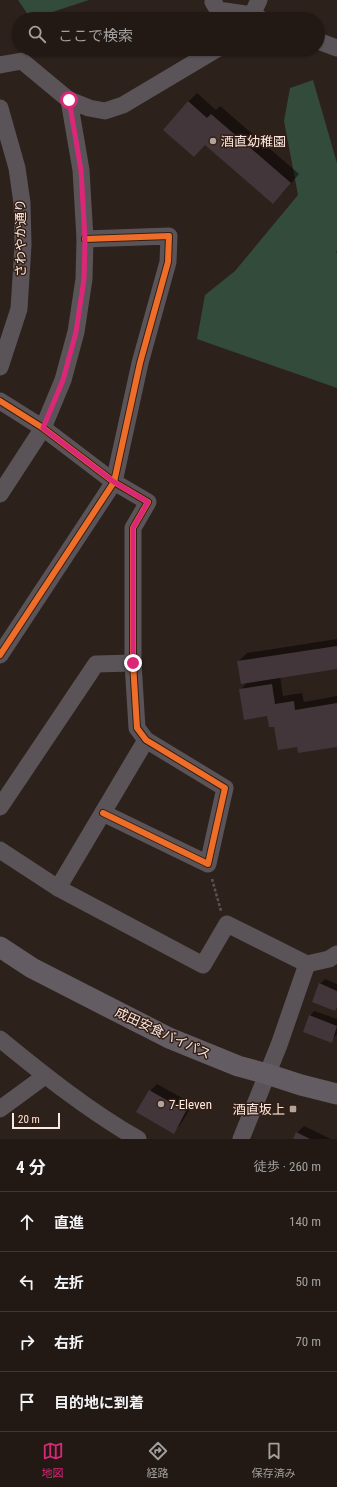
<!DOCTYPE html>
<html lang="ja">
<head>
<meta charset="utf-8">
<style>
	:root { --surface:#221914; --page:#2e2622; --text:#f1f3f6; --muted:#a2a0a0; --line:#3f3834; --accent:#db2777 }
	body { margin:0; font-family:"Roboto Condensed","Noto Sans JP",sans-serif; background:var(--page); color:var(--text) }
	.scale { position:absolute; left:12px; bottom:10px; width:48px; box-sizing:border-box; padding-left:4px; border:2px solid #f9e9e2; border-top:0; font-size:11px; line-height:14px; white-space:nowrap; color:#f9e9e2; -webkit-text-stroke:3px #351e13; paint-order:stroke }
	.stop { position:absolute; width:12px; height:12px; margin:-9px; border:3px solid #db2777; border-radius:50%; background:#fff }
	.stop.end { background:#db2777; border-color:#fff; box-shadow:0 1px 4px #0008 }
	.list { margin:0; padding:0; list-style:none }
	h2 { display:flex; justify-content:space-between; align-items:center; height:52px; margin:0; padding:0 16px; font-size:17px }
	h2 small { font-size:13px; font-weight:400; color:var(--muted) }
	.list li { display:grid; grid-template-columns:26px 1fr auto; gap:12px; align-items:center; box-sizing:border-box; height:60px; padding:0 16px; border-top:1px solid var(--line) }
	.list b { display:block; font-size:15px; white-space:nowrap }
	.list em { font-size:13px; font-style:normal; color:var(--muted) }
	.icon { flex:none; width:22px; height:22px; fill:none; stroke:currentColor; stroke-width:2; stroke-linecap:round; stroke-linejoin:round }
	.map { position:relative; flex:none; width:337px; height:1139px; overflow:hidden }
	.search { position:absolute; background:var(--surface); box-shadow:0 1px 3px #0004; left:12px; right:12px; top:12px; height:44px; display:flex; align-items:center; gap:10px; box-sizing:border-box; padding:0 14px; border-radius:22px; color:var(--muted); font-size:15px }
	.sheet { height:292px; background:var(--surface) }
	nav { display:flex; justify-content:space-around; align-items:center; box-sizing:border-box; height:56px; border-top:1px solid var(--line); background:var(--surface); font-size:11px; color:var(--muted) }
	nav a { display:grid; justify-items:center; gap:2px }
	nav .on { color:var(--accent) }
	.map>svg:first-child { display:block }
	.green { fill:#334b3a }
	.shadow { fill:#0007 }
	.building { fill:#43363b }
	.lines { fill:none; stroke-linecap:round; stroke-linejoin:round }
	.path { stroke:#595254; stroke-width:2.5; stroke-dasharray:3 2; stroke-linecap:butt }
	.minor { stroke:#5a5458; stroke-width:17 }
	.major { stroke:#645c63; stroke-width:21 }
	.cycleway-casing { stroke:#351e13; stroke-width:8 }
	.cycleway { stroke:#ee6e29; stroke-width:6 }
	.route { stroke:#db2777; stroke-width:5 }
	.poi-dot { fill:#b2a39c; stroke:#351e13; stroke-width:1.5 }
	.labels { text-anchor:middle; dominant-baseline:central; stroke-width:3; stroke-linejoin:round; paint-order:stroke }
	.poi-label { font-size:13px; fill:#f9e9e2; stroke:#351e13; text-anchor:start }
	.street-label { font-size:13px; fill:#f9e9e2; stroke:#351e13 }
</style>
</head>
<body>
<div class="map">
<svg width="337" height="1139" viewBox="0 0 337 1139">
	<rect width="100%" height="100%" fill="#2d211b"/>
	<g class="green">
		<path d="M18,0H89L31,19Z"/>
		<path d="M313,80L337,163V250L336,253H337V388L197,339L205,295L235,271L298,195L284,121L290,88Z"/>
	</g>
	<g class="shadow">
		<path d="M197,93L216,110L220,106L299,174L282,194L188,102Z"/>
		<path d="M337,639V668L280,676L283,696L302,693L304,702L337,696V746H298L268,715L240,690L249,681L238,662L247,653Z"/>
		<path d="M325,979L337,984V1008L335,1010L320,984Z"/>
		<path d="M314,1011L337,1019V1034L331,1041L310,1016Z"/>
		<path d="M157,1084L193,1104L180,1125L173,1132L150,1091Z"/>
		<path d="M304,1126L331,1139H294L297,1133Z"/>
	</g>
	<g class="building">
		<path d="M188,101L207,118L211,114L291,183L273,204L205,145L194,157L163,130Z"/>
		<path d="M337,646V669L241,684L237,661Z"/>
		<path d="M272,684L275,704L294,701L295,710L337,703V747L298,753L297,747L278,750L274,727H269L267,716L244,720L239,689Z"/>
		<path d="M319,983L337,991V1007L335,1011L312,1002Z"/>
		<path d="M309,1015L337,1026L332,1043L303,1032Z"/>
		<path d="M149,1090L186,1111L174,1134L136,1112Z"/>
		<path d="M296,1132L310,1139H293Z"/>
	</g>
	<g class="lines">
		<path class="path" d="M212,879L221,911"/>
		<g class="minor">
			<path d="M214,0L213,2L218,10L252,15"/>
			<path d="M259,0L252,15L261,19"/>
			<path d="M318,41L337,48"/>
			<path d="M0,65L22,61L69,100L89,108L105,111L123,105L217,49"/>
			<path d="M0,108L17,168L22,203L23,245L19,309L0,367"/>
			<path d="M0,401L43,428L114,482L148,502L133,528V663L137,728L146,740L225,788L208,864L103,813"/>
			<path d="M0,494L43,428L63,380L76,332L84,279L85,239L81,170L69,100"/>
			<path d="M0,655L114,482L140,363L168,262L169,236L85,239"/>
			<path d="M0,807L96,664L133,663"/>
			<path d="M0,850L58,888L203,965L227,924L307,964L329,959L337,954"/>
			<path d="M58,888L146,740"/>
			<path d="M0,1039C44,1075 89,1111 138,1139"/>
			<path d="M0,1109L45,1076"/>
			<path d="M241,1139L279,1045L307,964"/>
		</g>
		<path class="major" d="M0,947L32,968L169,1038L238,1066L267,1074L301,1085L337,1094"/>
		<defs>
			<g id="cycleway">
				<path d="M0,401L43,428L114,482L148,502L133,528V663L137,728L146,740L225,788L208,864L103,813"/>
				<path d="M0,655L114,482L140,363L168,262L169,236L85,239"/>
			</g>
		</defs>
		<use href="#cycleway" class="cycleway-casing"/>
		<use href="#cycleway" class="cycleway"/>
	</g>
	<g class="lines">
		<path class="route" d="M69,100L81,170L85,239L84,279L76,332L63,380L43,428L114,482L148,502L133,528V663"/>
	</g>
	<g class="poi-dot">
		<circle cx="213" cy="141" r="4"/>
		<circle cx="161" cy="1104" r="4"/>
		<rect x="289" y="1105" width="8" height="8" rx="2"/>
	</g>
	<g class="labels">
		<g class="poi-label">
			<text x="221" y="141">酒直幼稚園</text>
			<text x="169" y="1104">7-Eleven</text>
			<text x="285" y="1109" text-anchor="end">酒直坂上</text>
		</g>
		<g class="street-label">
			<text transform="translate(20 238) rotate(-90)">さわやか通り</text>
			<text transform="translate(163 1033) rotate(25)">成田安食バイパス</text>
		</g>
	</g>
</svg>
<div class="scale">20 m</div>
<div class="stop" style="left:69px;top:100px"></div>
<div class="stop end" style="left:133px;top:663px"></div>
<div class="search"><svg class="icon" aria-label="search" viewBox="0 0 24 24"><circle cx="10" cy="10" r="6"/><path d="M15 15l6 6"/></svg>ここで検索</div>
</div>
<section class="sheet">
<h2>4 分<small>徒歩 · 260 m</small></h2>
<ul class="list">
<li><svg class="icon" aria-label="ahead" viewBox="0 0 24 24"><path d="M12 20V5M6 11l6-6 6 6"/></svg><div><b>直進</b></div><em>140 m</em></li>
<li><svg class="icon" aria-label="left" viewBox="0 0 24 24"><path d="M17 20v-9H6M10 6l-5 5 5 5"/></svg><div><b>左折</b></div><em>50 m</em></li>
<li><svg class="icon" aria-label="right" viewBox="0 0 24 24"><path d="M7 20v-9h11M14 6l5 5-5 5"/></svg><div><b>右折</b></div><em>70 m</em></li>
<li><svg class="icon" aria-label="arrive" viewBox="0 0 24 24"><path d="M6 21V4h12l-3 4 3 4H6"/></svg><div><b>目的地に到着</b></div></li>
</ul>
</section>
<nav>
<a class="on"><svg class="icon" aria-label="map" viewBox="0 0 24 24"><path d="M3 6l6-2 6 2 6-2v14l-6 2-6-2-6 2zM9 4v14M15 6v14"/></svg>地図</a>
<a><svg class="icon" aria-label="directions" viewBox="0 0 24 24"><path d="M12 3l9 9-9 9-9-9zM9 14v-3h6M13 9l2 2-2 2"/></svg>経路</a>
<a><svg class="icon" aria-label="saved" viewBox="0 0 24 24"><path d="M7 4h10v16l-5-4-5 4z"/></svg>保存済み</a>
</nav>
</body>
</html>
